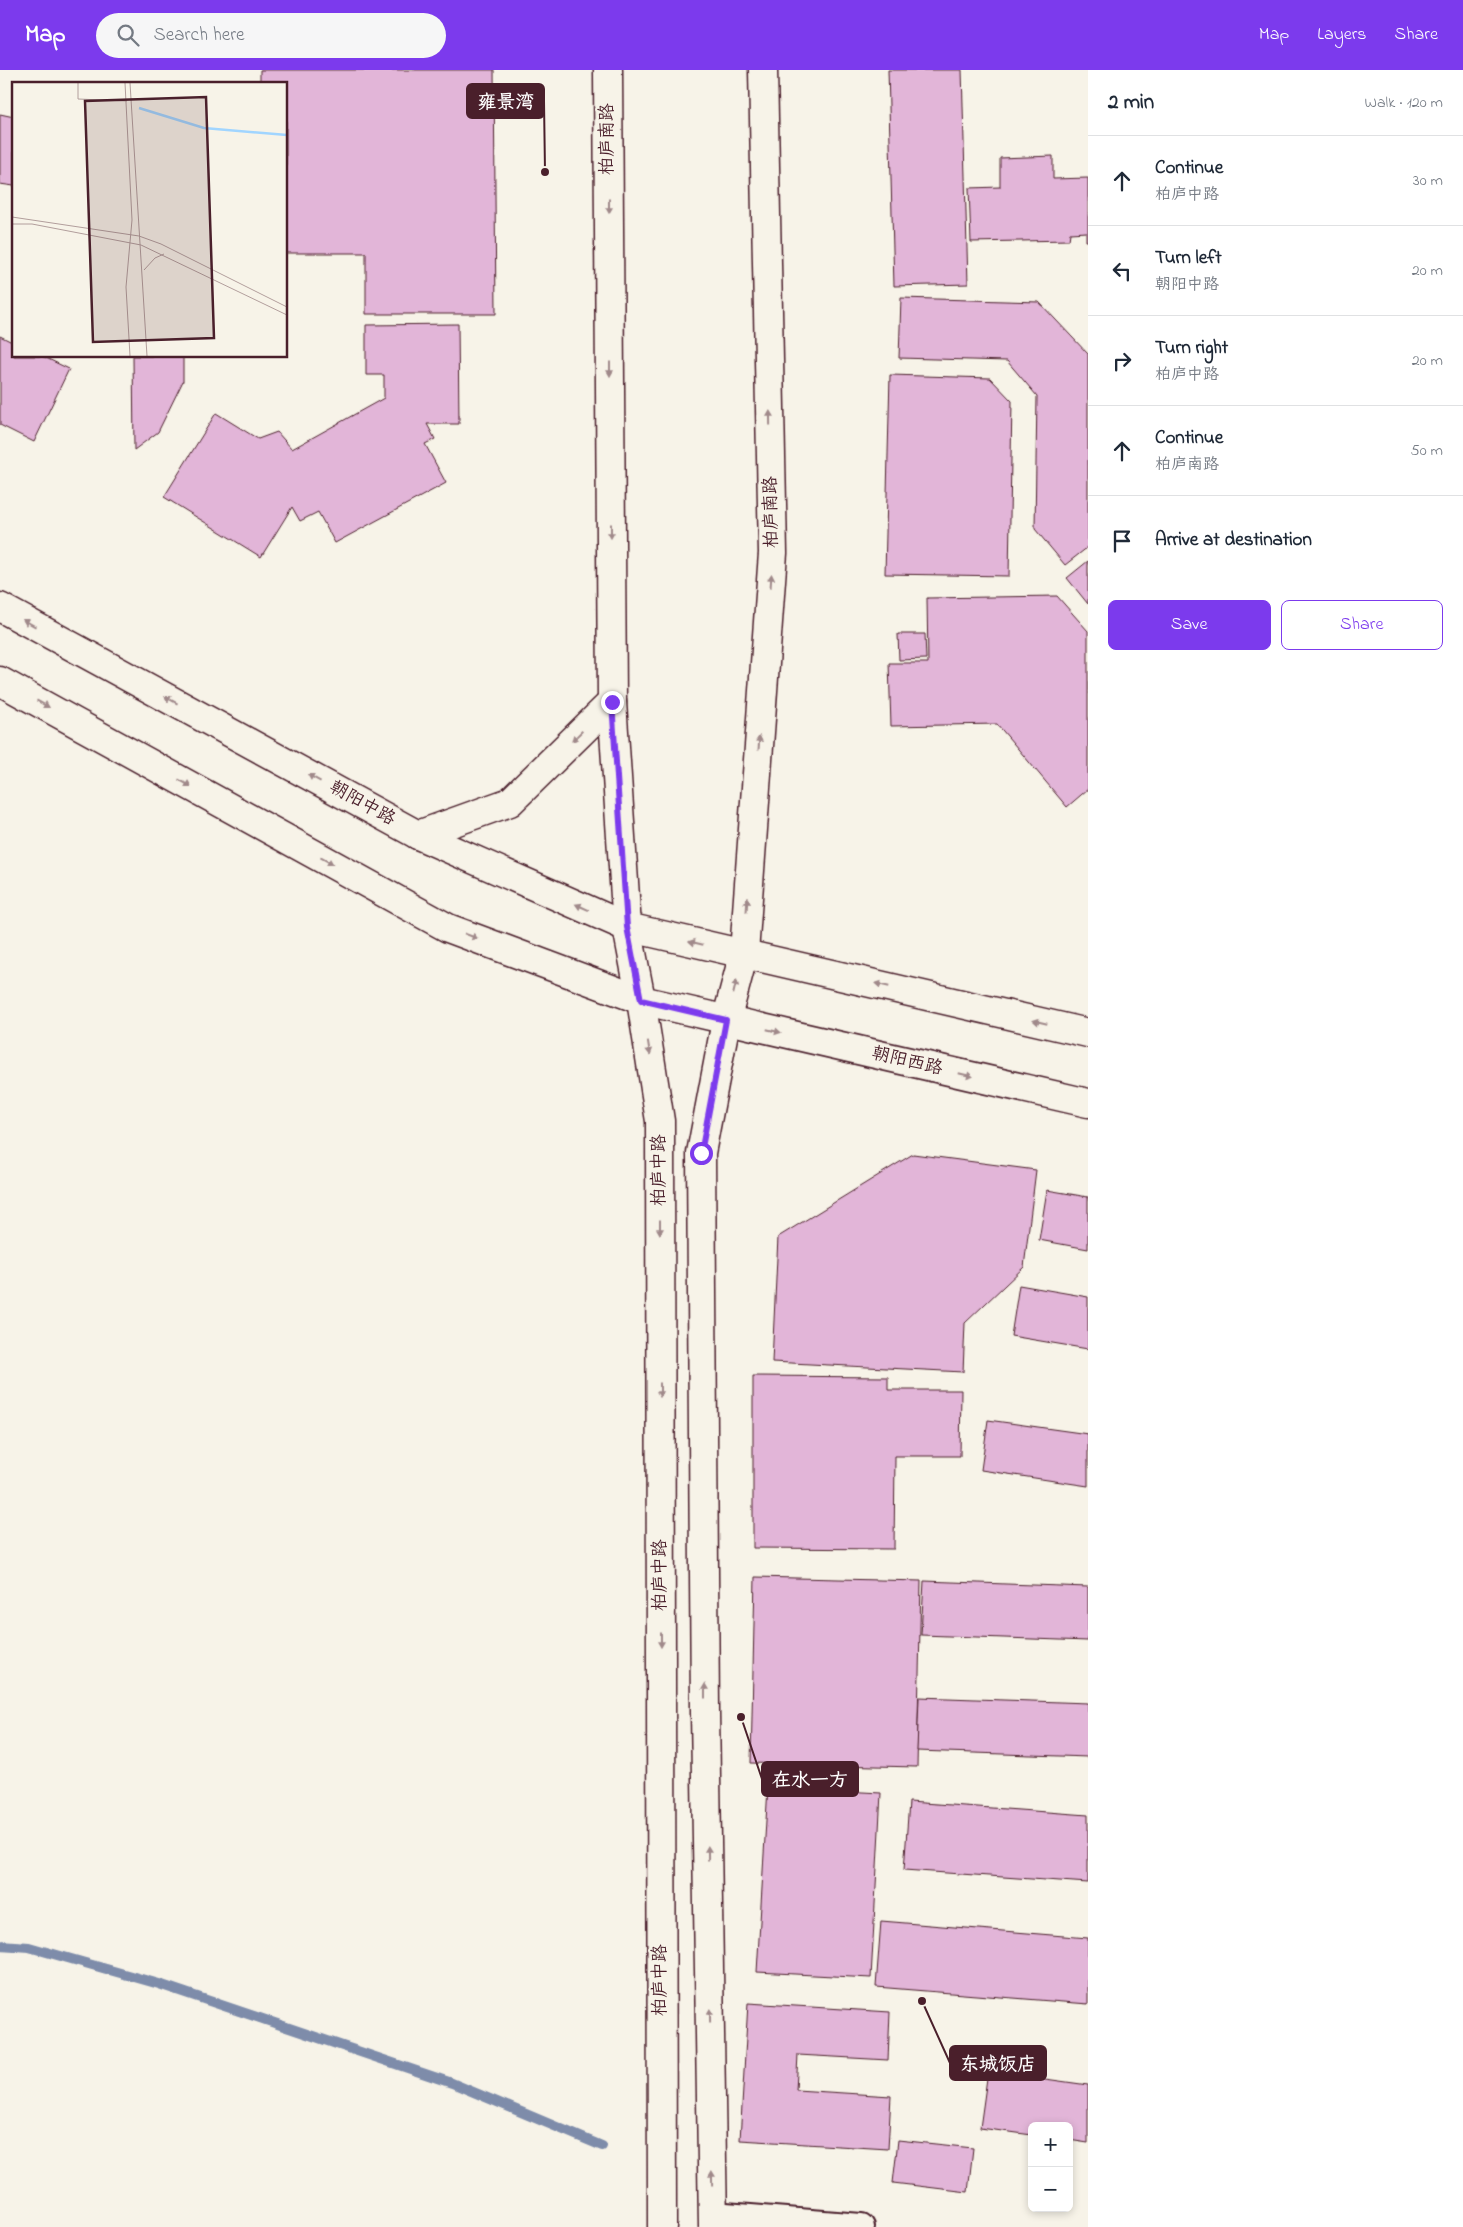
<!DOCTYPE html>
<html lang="en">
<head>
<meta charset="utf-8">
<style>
	:root { --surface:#fff; --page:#f6f6f7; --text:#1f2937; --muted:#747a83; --line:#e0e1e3; --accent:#7c3aed }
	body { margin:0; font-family:"Indie Flower","LXGW WenKai TC",sans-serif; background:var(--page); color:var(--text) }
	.controls { position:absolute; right:15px; bottom:15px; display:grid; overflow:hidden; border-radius:8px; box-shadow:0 2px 8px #0003 }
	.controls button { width:45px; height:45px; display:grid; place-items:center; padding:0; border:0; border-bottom:1px solid var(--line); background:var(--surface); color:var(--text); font:25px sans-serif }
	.stop { position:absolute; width:15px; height:15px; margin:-11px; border:4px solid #7c3aed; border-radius:50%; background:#fff }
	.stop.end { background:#7c3aed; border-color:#fff; box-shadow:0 1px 5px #0008 }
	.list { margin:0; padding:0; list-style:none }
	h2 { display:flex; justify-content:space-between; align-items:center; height:65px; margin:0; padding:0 20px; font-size:21px }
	h2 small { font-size:16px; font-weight:400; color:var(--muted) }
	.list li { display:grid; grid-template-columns:32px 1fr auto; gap:15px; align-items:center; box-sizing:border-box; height:90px; padding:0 20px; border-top:1px solid var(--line) }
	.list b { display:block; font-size:19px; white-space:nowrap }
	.list p { margin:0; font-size:16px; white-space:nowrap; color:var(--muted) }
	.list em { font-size:16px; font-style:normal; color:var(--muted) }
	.actions { display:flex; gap:10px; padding:15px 20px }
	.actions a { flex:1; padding:11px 0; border:1px solid var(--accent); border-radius:8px; text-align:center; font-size:18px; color:var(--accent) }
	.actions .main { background:var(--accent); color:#fff }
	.icon { flex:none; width:28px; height:28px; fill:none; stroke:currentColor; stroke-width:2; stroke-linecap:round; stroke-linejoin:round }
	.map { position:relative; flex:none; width:1088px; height:2157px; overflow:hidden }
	header { display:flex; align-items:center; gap:30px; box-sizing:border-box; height:70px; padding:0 25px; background:var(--accent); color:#fff }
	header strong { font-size:24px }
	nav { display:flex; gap:28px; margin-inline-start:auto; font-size:18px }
	.search { width:350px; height:45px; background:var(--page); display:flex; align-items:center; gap:12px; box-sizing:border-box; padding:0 18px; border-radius:28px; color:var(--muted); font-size:19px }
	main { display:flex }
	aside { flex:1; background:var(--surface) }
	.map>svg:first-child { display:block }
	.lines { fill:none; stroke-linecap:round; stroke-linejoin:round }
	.stream { stroke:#7e8caa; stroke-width:10 }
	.building { fill:#e2b5d8; stroke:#4a1f2b }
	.minor-casing { stroke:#4a1f2b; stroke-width:30 }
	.primary-casing { stroke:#4a1f2b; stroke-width:31 }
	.minor { stroke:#f7f3e8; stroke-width:26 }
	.primary { stroke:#f7f3e8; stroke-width:28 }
	.oneway { fill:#a0898a }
	.route { stroke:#7c3aed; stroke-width:6 }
	.labels { text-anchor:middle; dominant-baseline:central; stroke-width:4; stroke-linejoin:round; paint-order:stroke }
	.street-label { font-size:18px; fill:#4a1f2b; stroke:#f7f3e8 }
	.inset-river { fill:none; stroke:#a1d5ff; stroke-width:2.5 }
	.inset-road { fill:none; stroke:#b29e9c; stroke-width:1 }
	.view { fill:#4a1f2b; fill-opacity:0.15; stroke:#4a1f2b; stroke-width:2.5 }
	.inset-edge { fill:none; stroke:#4a1f2b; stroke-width:2.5 }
	.leader { fill:none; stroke:#4a1f2b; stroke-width:2 }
	.callout-dot { fill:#4a1f2b; stroke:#f7f3e8; stroke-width:2 }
	.callout { fill:#4a1f2b; stroke:#4a1f2b; stroke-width:2 }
	.callout-label { font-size:19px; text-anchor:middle; font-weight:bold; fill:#fff }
</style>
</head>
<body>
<header>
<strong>Map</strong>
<div class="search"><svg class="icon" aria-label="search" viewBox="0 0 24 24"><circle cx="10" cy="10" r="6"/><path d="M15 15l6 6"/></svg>Search here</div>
<nav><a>Map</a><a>Layers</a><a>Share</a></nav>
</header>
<main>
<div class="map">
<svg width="1088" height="2157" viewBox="0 0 1088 2157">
	<rect width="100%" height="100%" fill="#f7f3e8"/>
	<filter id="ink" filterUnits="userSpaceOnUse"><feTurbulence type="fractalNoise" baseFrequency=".02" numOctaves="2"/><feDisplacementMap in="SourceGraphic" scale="10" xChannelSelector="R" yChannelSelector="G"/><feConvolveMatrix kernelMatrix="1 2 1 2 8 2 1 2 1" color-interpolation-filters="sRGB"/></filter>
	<g filter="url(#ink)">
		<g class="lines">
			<path class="stream" d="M0,1875L29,1877L159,1914L452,2013L602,2076"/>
		</g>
		<g class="building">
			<path d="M260,0H494L496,244H366V183H286V14H260Z"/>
			<path d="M888,0H962L968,214L894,216Z"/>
			<path d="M0,44L14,47V116L0,114Z"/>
			<path d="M1053,86V109L1088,108V171H1086V162L1070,163L1069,170L971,172L969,118L1000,117V88Z"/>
			<path d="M901,228L1039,232L1088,284V477L1065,495L1035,459L1037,326L1007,291L899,288Z"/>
			<path d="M458,254L459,354H427L435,369L425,374L446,413L335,473L318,442L300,451L292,437L261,487L164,427L216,343L258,369L277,362L292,379L384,328V305H366V255Z"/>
			<path d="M0,266L14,273V286H42L69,299L34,372L0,355Z"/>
			<path d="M133,286H183V311L158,362L134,380Z"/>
			<path d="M890,305L990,308L1012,331L1009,506L885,504Z"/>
			<path d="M1088,491V534L1067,508Z"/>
			<path d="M1057,526L1088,561V719L1067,737L997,654L891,656L889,593H928L927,528Z"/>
			<path d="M898,564H925L926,589L899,590Z"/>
			<path d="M913,1084L1036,1100L1024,1197L965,1253L963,1302L772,1292L778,1167Z"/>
			<path d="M1047,1120L1088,1127V1179L1039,1170Z"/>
			<path d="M1019,1215L1088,1227V1279L1011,1266Z"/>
			<path d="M753,1306L888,1307V1320H961L960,1386H895L894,1479L753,1478Z"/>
			<path d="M988,1350L1088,1364V1416L981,1400Z"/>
			<path d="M755,1507L921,1511L917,1697L751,1693Z"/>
			<path d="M924,1511L1088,1517V1571L921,1565Z"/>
			<path d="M919,1627L1088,1633V1687L917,1681Z"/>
			<path d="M768,1717L881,1723L871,1908L757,1902Z"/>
			<path d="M909,1732L1088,1745V1813L904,1800Z"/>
			<path d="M881,1851L1088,1868V1934L876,1917Z"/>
			<path d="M748,1933L890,1942L888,1990L798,1985L796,2020L891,2026L888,2079L740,2070Z"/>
			<path d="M988,2001L1088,2015V2073L1069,2070V2056H1032V2065L980,2058Z"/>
			<path d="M898,2070L973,2078L968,2122L893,2113Z"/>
		</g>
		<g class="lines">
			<defs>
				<path id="minor" d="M713,2145L861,2157"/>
				<g id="primary">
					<path d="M608,0L612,632L627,857L641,930L660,1051L662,2157"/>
					<path d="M0,537L418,765L627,857L1088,963"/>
					<path d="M0,611L448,858L641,930L1088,1033"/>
					<path d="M418,765L510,732L612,632"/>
					<path d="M713,2157L705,1642L701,1083L726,951L744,883L773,483L763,0"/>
				</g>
			</defs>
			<use href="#minor" class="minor-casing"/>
			<use href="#primary" class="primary-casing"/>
			<use href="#minor" class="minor"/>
			<use href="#primary" class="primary"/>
		</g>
		<defs><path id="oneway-solid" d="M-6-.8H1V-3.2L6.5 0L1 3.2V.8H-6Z" transform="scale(1.25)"/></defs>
		<g class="oneway">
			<use href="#oneway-solid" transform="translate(609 136) rotate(90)"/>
			<use href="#oneway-solid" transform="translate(610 299) rotate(90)"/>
			<use href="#oneway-solid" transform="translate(770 348) rotate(-91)"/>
			<use href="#oneway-solid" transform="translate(611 461) rotate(90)"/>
			<use href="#oneway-solid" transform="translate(771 511) rotate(-86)"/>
			<use href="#oneway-solid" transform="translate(29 553) rotate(-151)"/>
			<use href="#oneway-solid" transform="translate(171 630) rotate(-151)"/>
			<use href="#oneway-solid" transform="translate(43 634) rotate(29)"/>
			<use href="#oneway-solid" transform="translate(577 666) rotate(135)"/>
			<use href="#oneway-solid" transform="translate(759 673) rotate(-86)"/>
			<use href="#oneway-solid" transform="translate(314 708) rotate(-151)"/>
			<use href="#oneway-solid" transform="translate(185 713) rotate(29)"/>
			<use href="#oneway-solid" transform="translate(327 791) rotate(29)"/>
			<use href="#oneway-solid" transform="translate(747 835) rotate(-86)"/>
			<use href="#oneway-solid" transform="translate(582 837) rotate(-156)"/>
			<use href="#oneway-solid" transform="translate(471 866) rotate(21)"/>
			<use href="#oneway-solid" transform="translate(696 873) rotate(-167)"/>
			<use href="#oneway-solid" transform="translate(882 915) rotate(-167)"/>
			<use href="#oneway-solid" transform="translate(735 917) rotate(-76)"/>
			<use href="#oneway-solid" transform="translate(1040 952) rotate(-167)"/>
			<use href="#oneway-solid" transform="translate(774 961) rotate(13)"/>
			<use href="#oneway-solid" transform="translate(649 978) rotate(81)"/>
			<use href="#oneway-solid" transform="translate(966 1005) rotate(13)"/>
			<use href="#oneway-solid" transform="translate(660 1157) rotate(90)"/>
			<use href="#oneway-solid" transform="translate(660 1320) rotate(90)"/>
			<use href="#oneway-solid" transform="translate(661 1570) rotate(90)"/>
			<use href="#oneway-solid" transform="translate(705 1621) rotate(-90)"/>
			<use href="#oneway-solid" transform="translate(708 1783) rotate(-91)"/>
			<use href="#oneway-solid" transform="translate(710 1946) rotate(-91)"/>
			<use href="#oneway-solid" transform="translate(712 2108) rotate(-91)"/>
		</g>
	</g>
	<g class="lines" filter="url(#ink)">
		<path class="route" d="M612,632L627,857L641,930L726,950L701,1083"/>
	</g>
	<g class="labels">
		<g class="street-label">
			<text transform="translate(608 69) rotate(-90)">柏庐南路</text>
			<text transform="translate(772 442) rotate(-91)">柏庐南路</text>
			<text transform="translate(362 734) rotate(29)">朝阳中路</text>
			<text transform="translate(907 992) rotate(13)">朝阳西路</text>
			<text transform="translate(660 1100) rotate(-90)">柏庐中路</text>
			<text transform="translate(661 1505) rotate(-90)">柏庐中路</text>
			<text transform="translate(661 1910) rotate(-90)">柏庐中路</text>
		</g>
	</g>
	<g transform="translate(12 12)">
		<rect width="275" height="275" fill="#f7f3e8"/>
		<path class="inset-river" d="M127,26L192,46L275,53"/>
		<path class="inset-road" d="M66,1V17L115,19M113,1L120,138L114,205L118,274M118,1L135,274M0,135L127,154L149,162L275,225M0,142H20L129,163L275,233M132,188L143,176L152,172"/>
		<path class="view" d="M194,15L202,256L81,260L73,19Z"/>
		<rect width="275" height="275" class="inset-edge"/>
	</g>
	<path class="leader" d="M545 102L544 31M741 1647L762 1709M922 1931L950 1993"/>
	<g class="callout-dot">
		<circle cx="545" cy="102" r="5"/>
		<circle cx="741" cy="1647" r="5"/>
		<circle cx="922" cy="1931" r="5"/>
	</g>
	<g class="callout">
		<rect x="467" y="14" width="77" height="34" rx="5"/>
		<rect x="762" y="1692" width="96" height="34" rx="5"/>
		<rect x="950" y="1976" width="96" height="34" rx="5"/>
	</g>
	<g class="callout-label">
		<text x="506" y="38">雍景湾</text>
		<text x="810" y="1716">在水一方</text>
		<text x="998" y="2000">东城饭店</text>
	</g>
</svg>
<div class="controls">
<button>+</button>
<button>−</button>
</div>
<div class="stop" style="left:701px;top:1083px"></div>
<div class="stop end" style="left:612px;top:632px"></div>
</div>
<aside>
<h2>2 min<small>Walk · 120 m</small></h2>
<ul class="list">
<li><svg class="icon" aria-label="ahead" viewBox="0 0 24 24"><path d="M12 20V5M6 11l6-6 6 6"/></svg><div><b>Continue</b><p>柏庐中路</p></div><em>30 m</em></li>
<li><svg class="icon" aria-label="left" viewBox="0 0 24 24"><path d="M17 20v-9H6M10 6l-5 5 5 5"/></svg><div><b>Turn left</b><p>朝阳中路</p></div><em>20 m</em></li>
<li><svg class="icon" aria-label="right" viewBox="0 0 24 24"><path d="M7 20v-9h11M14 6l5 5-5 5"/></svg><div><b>Turn right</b><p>柏庐中路</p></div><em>20 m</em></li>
<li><svg class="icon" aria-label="ahead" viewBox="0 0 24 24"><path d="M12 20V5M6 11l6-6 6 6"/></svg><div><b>Continue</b><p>柏庐南路</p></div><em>50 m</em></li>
<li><svg class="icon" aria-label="arrive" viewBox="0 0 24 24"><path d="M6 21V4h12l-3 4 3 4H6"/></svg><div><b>Arrive at destination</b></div></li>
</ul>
<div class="actions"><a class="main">Save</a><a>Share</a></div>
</aside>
</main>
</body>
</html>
